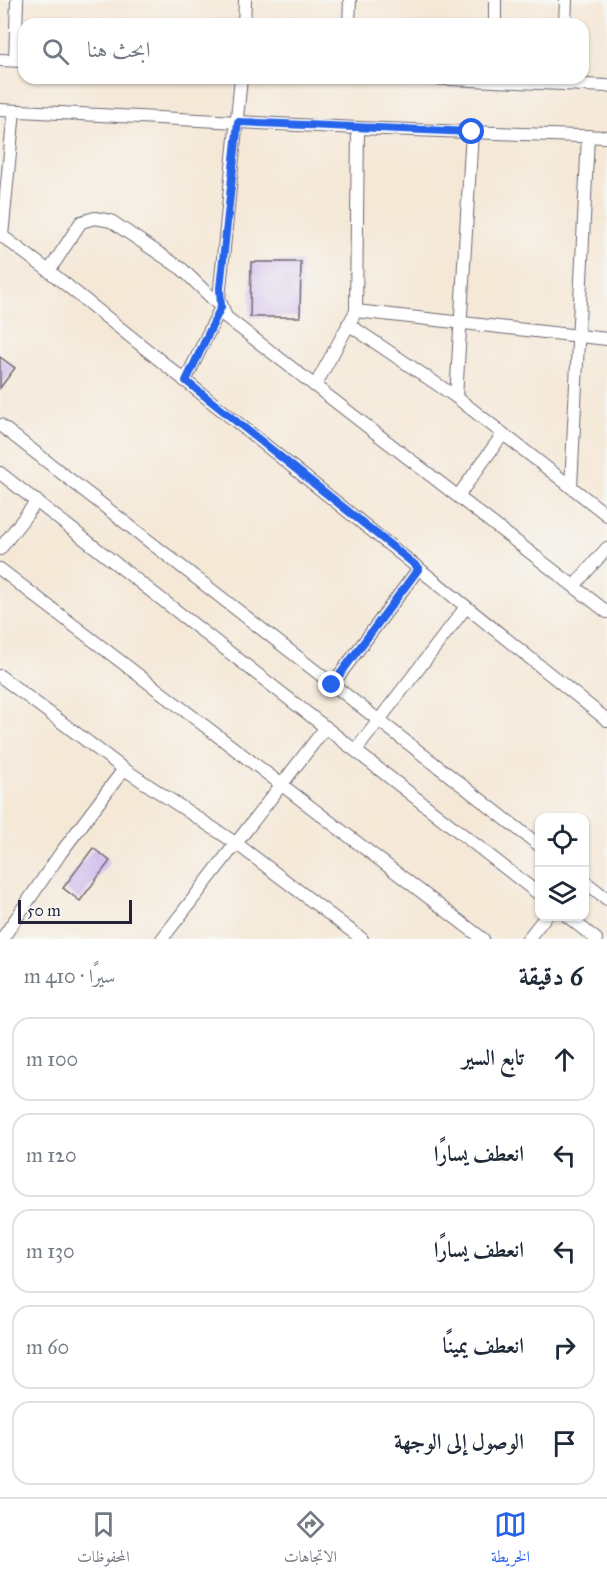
<!DOCTYPE html>
<html lang="ar">
<head>
<meta charset="utf-8">
<style>
	:root { --surface:#fff; --page:#f2f2f3; --text:#1f2937; --muted:#747a83; --line:#e0e1e3; --accent:#2563eb }
	body { margin:0; font-family:"IM FELL Great Primer",Amiri,serif; background:var(--page); color:var(--text); direction:rtl }
	.controls { position:absolute; right:18px; bottom:18px; display:grid; overflow:hidden; border-radius:12px; box-shadow:0 2px 4px #0004 }
	.controls button { width:54px; height:54px; display:grid; place-items:center; padding:0; border:0; border-bottom:2px solid var(--line); background:var(--surface); color:var(--text); font:30px sans-serif }
	.scale { position:absolute; left:18px; bottom:15px; width:114px; box-sizing:border-box; padding-left:6px; border:3px solid #22223b; border-top:0; font-size:16px; line-height:21px; white-space:nowrap; color:#22223b; -webkit-text-stroke:4px #f6f6f2; paint-order:stroke }
	.stop { position:absolute; width:18px; height:18px; margin:-14px; border:4px solid #2563eb; border-radius:50%; background:#fff }
	.stop.end { background:#2563eb; border-color:#fff; box-shadow:0 2px 6px #0008 }
	.list { margin:0; padding:0; list-style:none }
	h2 { display:flex; justify-content:space-between; align-items:center; height:78px; margin:0; padding:0 24px; font-size:26px }
	h2 small { font-size:20px; font-weight:400; color:var(--muted) }
	.list li { display:grid; grid-template-columns:39px 1fr auto; gap:18px; align-items:center; box-sizing:border-box; height:84px; margin:0 12px 12px; padding:0 12px; border:2px solid var(--line); border-radius:18px }
	.list b { display:block; font-size:22px; white-space:nowrap }
	.list em { font-size:20px; font-style:normal; color:var(--muted) }
	.icon { flex:none; width:33px; height:33px; fill:none; stroke:currentColor; stroke-width:2; stroke-linecap:round; stroke-linejoin:round }
	.map { position:relative; flex:none; width:607px; height:939px; overflow:hidden; direction:ltr }
	.search { position:absolute; background:var(--surface); box-shadow:0 2px 4px #0004; left:18px; right:18px; top:18px; height:66px; display:flex; align-items:center; gap:15px; box-sizing:border-box; padding:0 21px; border-radius:18px; color:var(--muted); font-size:22px }
	.sheet { height:558px; background:var(--surface) }
	nav { display:flex; justify-content:space-around; align-items:center; box-sizing:border-box; height:84px; border-top:2px solid var(--line); background:var(--surface); font-size:16px; color:var(--muted) }
	nav a { display:grid; justify-items:center; gap:3px }
	nav .on { color:var(--accent) }
	.map>svg:first-child { display:block }
	.building { fill:#ceb7ec }
	.lines { fill:none; stroke-linecap:round; stroke-linejoin:round }
	.minor-casing { stroke:#6c6772; stroke-width:14 }
	.minor { stroke:#fff; stroke-width:12 }
	.route { stroke:#2563eb; stroke-width:8 }
</style>
</head>
<body>
<div class="map">
<svg width="607" height="939" viewBox="0 0 607 939">
	<rect width="100%" height="100%" fill="#f6f6f2"/>
	<filter id="ink" filterUnits="userSpaceOnUse"><feTurbulence type="fractalNoise" baseFrequency=".0167" numOctaves="2"/><feDisplacementMap in="SourceGraphic" scale="12" xChannelSelector="R" yChannelSelector="G"/><feConvolveMatrix kernelMatrix="1 2 1 2 8 2 1 2 1" color-interpolation-filters="sRGB"/></filter>
	<filter id="wash" filterUnits="userSpaceOnUse"><feTurbulence type="fractalNoise" baseFrequency=".008" numOctaves="4" result="noise"/><feDisplacementMap in="SourceGraphic" scale="24" xChannelSelector="R" yChannelSelector="G"/><feGaussianBlur stdDeviation="1.35" result="paint"/><feColorMatrix in="noise" values="0 0 0 0 0 0 0 0 0 0 0 0 0 0 0 0 0 1.4 0 .05"/><feComposite in="paint" operator="in"/></filter>
	<g filter="url(#wash)">
		<rect width="100%" height="100%" fill="#f5e8d7"/>
		<g id="blocks">
			<g class="building">
				<path d="M251,262H301L300,317H250Z"/>
				<path d="M0,357L15,368L0,388Z"/>
				<path d="M93,848L110,861L80,901L63,888Z"/>
			</g>
		</g>
	</g>
	<g filter="url(#ink)">
		<use href="#blocks" fill-opacity="0" stroke="#6c6772" stroke-width="1.5"/>
		<g class="lines">
			<defs>
				<g id="minor">
					<path d="M244,24L245,0"/>
					<path d="M349,24L350,0"/>
					<path d="M495,24V0"/>
					<path d="M565,24L566,0"/>
					<path d="M0,60L24,61"/>
					<path d="M15,60L17,0"/>
					<path d="M241,78L219,298L226,317L607,612"/>
					<path d="M426,78L607,86"/>
					<path d="M0,110L358,128L607,137"/>
					<path d="M14,111L2,236L49,271L607,720"/>
					<path d="M49,271L81,222L95,218L111,221L182,269L221,307L185,381"/>
					<path d="M356,311L358,128"/>
					<path d="M348,324L456,397L607,515"/>
					<path d="M315,386L356,311L607,339"/>
					<path d="M456,397L472,132"/>
					<path d="M0,425L540,846"/>
					<path d="M0,473L540,895"/>
					<path d="M571,487L588,136"/>
					<path d="M458,496L503,434"/>
					<path d="M0,549L37,501"/>
					<path d="M0,569L483,939"/>
					<path d="M574,586L607,548"/>
					<path d="M0,676L124,769L237,844L362,939"/>
					<path d="M332,685L419,568"/>
					<path d="M356,750L466,607"/>
					<path d="M584,881L607,899"/>
					<path d="M567,916L596,939"/>
					<path d="M2,939L60,854L124,769"/>
					<path d="M162,939L326,727"/>
					<path d="M528,939L546,916"/>
				</g>
			</defs>
			<use href="#minor" class="minor-casing"/>
			<use href="#minor" class="minor"/>
		</g>
	</g>
	<g class="lines" filter="url(#ink)">
		<path class="route" d="M332,685L419,568L186,381L221,307L220,288L238,122L472,132"/>
	</g>
</svg>
<div class="controls">
<button><svg class="icon" aria-label="locate" viewBox="0 0 24 24"><circle cx="12" cy="12" r="6"/><path d="M12 2v4M12 18v4M2 12h4M18 12h4"/></svg></button>
<button><svg class="icon" aria-label="layers" viewBox="0 0 24 24"><path d="M12 4l9 5-9 5-9-5zM3 14l9 5 9-5"/></svg></button>
</div>
<div class="scale">50 m</div>
<div class="stop" style="left:472px;top:132px"></div>
<div class="stop end" style="left:332px;top:685px"></div>
<div class="search"><svg class="icon" aria-label="search" viewBox="0 0 24 24"><circle cx="10" cy="10" r="6"/><path d="M15 15l6 6"/></svg>ابحث هنا</div>
</div>
<section class="sheet">
<h2>6 دقيقة<small>سيرًا · 410 m</small></h2>
<ul class="list">
<li><svg class="icon" aria-label="ahead" viewBox="0 0 24 24"><path d="M12 20V5M6 11l6-6 6 6"/></svg><div><b>تابع السير</b></div><em>100 m</em></li>
<li><svg class="icon" aria-label="left" viewBox="0 0 24 24"><path d="M17 20v-9H6M10 6l-5 5 5 5"/></svg><div><b>انعطف يسارًا</b></div><em>120 m</em></li>
<li><svg class="icon" aria-label="left" viewBox="0 0 24 24"><path d="M17 20v-9H6M10 6l-5 5 5 5"/></svg><div><b>انعطف يسارًا</b></div><em>130 m</em></li>
<li><svg class="icon" aria-label="right" viewBox="0 0 24 24"><path d="M7 20v-9h11M14 6l5 5-5 5"/></svg><div><b>انعطف يمينًا</b></div><em>60 m</em></li>
<li><svg class="icon" aria-label="arrive" viewBox="0 0 24 24"><path d="M6 21V4h12l-3 4 3 4H6"/></svg><div><b>الوصول إلى الوجهة</b></div></li>
</ul>
</section>
<nav>
<a class="on"><svg class="icon" aria-label="map" viewBox="0 0 24 24"><path d="M3 6l6-2 6 2 6-2v14l-6 2-6-2-6 2zM9 4v14M15 6v14"/></svg>الخريطة</a>
<a><svg class="icon" aria-label="directions" viewBox="0 0 24 24"><path d="M12 3l9 9-9 9-9-9zM9 14v-3h6M13 9l2 2-2 2"/></svg>الاتجاهات</a>
<a><svg class="icon" aria-label="saved" viewBox="0 0 24 24"><path d="M7 4h10v16l-5-4-5 4z"/></svg>المحفوظات</a>
</nav>
</body>
</html>
